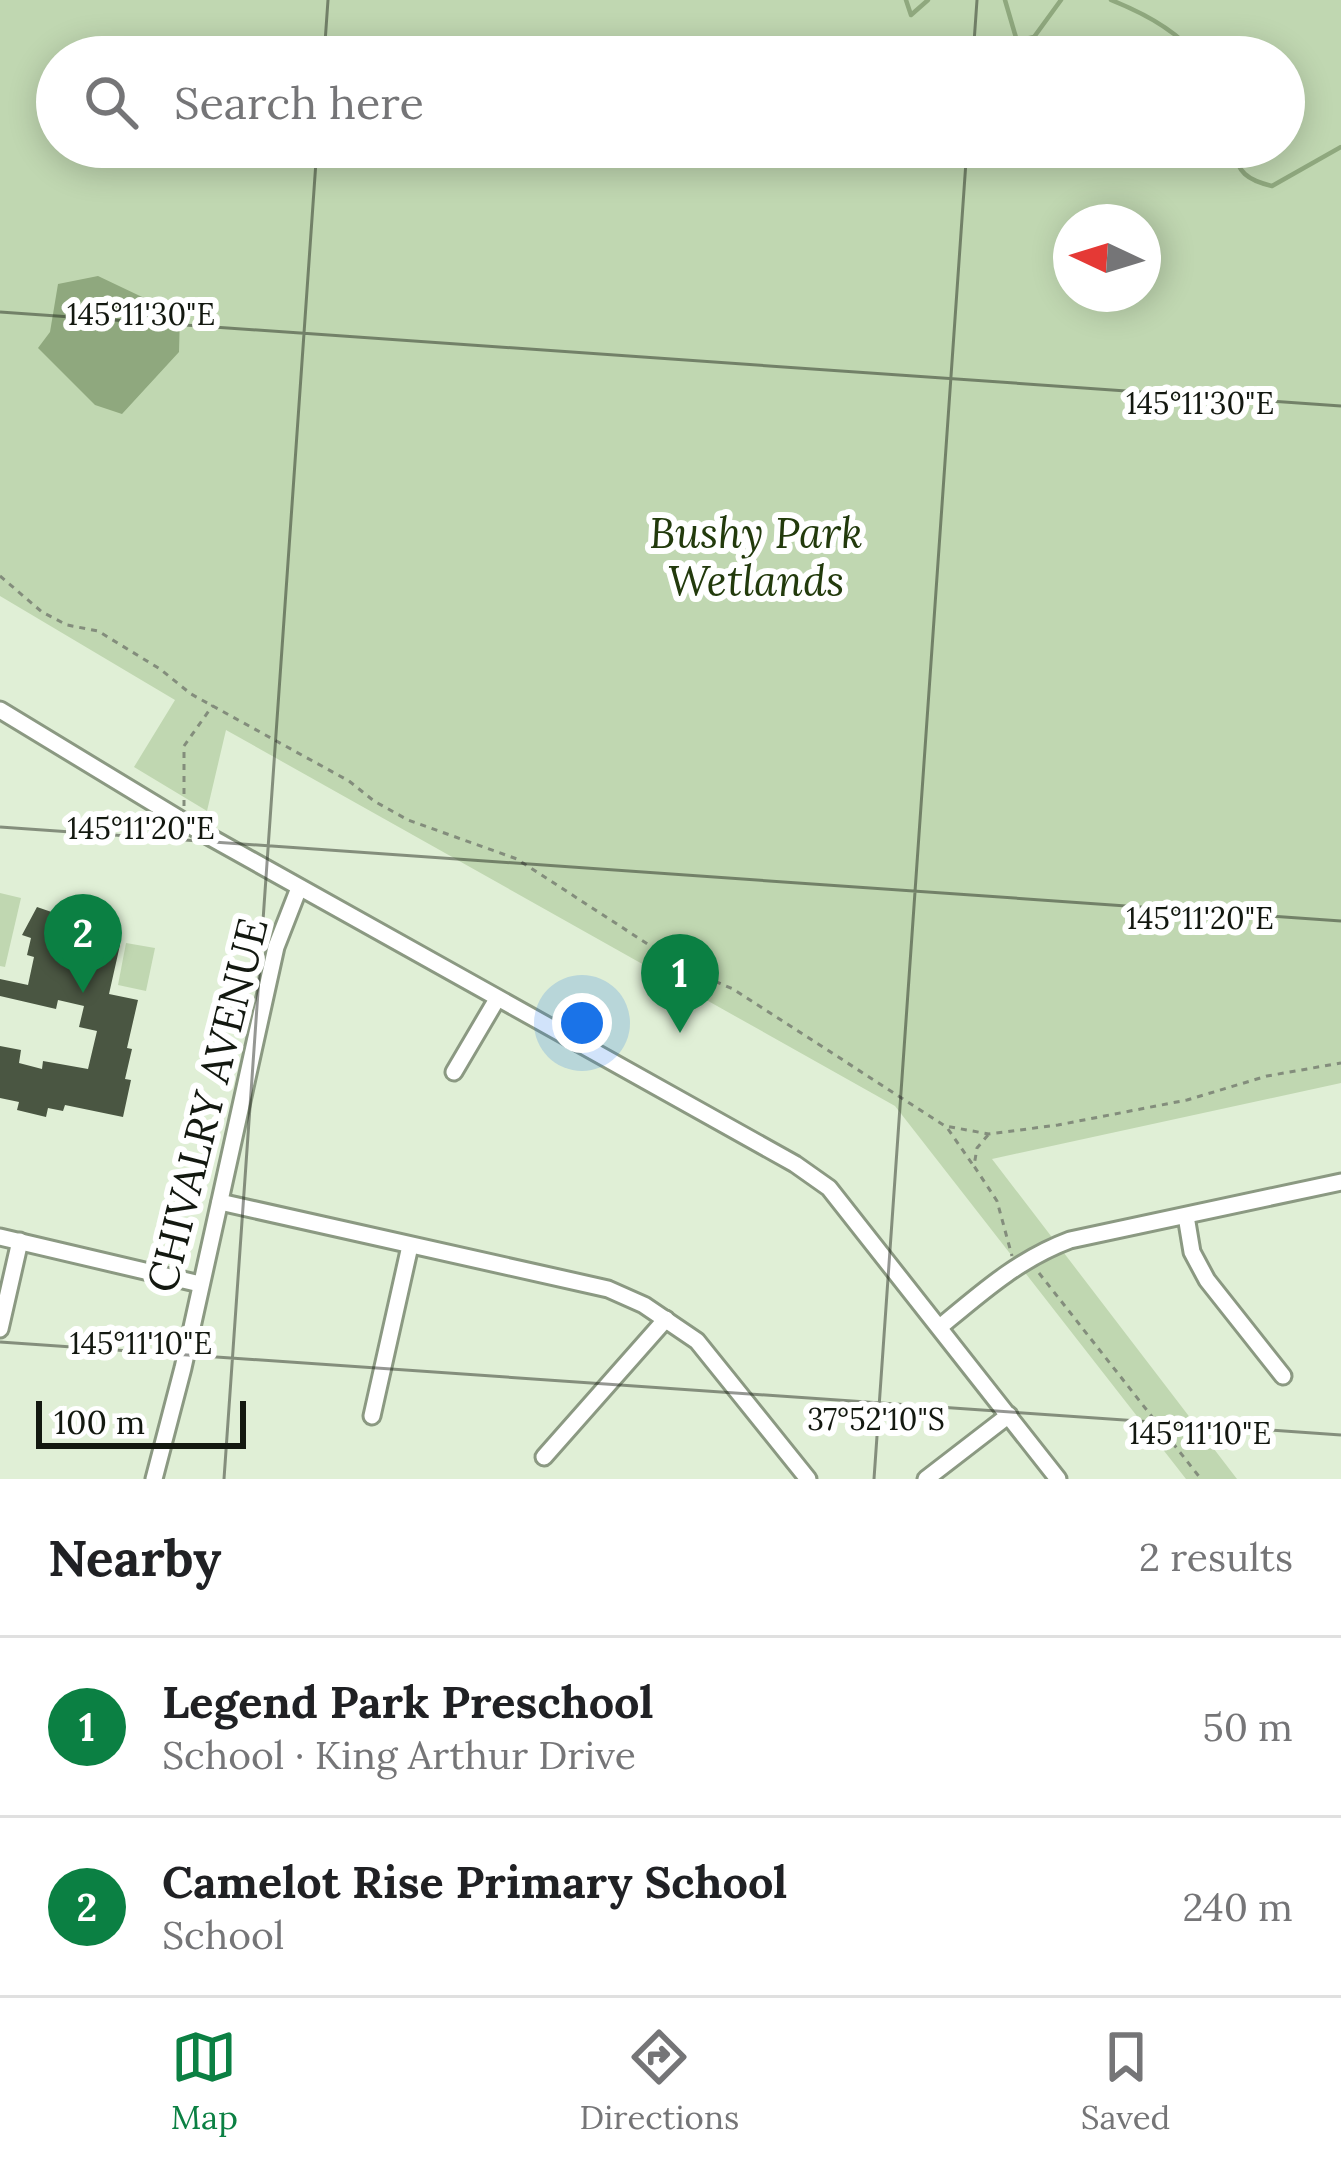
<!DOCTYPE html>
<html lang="en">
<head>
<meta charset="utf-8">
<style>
	:root { --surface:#fff; --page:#f2f2f2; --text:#202124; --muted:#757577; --line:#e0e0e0; --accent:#0b8043 }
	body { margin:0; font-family:Lora,serif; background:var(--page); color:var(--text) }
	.compass { position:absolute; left:1053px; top:204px; width:108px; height:108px; border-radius:50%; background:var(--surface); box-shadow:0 6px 30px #0003; rotate:274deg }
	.scale { position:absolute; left:36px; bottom:30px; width:210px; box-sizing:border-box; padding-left:12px; border:6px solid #131810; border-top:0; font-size:33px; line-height:42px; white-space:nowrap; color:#131810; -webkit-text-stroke:9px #fff; paint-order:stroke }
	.you { position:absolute; left:582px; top:1023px; width:42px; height:42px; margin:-30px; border:9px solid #fff; border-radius:50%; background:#1a73e8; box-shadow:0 0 0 18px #1a73e833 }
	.badge { display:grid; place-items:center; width:78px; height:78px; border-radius:50%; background:var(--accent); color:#fff; font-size:39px; font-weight:700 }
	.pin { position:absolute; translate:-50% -99px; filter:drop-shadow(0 3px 6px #0008) }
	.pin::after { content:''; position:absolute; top:63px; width:42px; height:36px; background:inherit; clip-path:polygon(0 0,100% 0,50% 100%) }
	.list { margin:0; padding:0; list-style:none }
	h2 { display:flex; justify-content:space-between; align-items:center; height:156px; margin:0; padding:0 48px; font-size:51px }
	h2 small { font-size:39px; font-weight:400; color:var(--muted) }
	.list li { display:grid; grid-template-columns:78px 1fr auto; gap:36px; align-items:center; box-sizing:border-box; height:180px; padding:0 48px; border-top:3px solid var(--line) }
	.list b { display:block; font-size:45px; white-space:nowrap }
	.list p { margin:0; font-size:39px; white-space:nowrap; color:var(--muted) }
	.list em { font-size:39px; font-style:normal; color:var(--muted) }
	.icon { flex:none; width:66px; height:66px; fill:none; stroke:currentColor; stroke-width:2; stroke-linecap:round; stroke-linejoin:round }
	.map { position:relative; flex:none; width:1341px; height:1479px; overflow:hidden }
	.search { position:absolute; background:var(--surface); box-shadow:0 6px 30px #0003; left:36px; right:36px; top:36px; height:132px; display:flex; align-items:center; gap:30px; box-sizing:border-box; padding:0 42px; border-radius:66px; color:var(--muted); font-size:45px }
	.sheet { height:516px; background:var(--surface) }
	nav { display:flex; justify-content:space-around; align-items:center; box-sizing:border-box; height:168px; border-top:3px solid var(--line); background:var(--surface); font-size:33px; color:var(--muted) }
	nav a { display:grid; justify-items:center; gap:6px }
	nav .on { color:var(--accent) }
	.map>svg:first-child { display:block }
	.green { fill:#c0d7b1; fill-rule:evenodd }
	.water { fill:#8fa87e }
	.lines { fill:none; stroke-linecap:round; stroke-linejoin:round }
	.stream { stroke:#8fa87e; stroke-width:4.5 }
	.building { fill:#4a5642 }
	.minor-casing { stroke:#8b9982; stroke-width:21 }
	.path { stroke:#838d7c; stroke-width:3; stroke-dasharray:6 6; stroke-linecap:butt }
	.minor { stroke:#fff; stroke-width:15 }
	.ticks { fill:none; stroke:#131810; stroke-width:3; stroke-opacity:0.45 }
	.labels { text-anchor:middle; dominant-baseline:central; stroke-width:12; stroke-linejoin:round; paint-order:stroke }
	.park-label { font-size:42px; font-style:italic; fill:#223a0c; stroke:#fff }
	.street-label { font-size:42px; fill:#131810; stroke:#fff }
	.ticks-label { font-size:30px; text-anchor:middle; fill:#131810; stroke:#fff; stroke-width:12; stroke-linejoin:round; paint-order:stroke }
</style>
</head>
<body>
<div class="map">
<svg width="1341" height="1479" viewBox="0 0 1341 1479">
	<rect width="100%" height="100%" fill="#e0efd6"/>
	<g class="green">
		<path d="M0,0H1341V1083L992,1159L1237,1479H1186L895,1106L226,730L207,811L134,767L175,700L0,596ZM57,57H1284V147H57ZM1071,222H1143V294H1071Z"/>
		<path d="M0,893L21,898L5,967L0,966Z"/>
		<path d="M126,943L155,948L146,991L118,985Z"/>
	</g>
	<path class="water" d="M98,276L180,315L179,352L122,414L95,405L38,348L50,332L58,284Z"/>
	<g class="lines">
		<g class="stream">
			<path d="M906,0L911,15L928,0"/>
			<path d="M1005,0L1017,41L1034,37L1061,0"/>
			<path d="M1111,0C1141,12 1178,31 1197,57"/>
			<path d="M1232,147C1238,173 1247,180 1272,186L1341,147"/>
		</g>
	</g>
	<path class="building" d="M37,907L98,928L96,939L120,945L109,994L138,1000L127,1048L132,1049L125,1079L131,1080L123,1117L65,1105L63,1111L48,1108L46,1117L17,1110L19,1102L0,1098V1046L21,1050L19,1063L42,1069L43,1061L88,1069L97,1031L79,1027L84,1006L58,1000L56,1009L0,996V979L28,985L34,957L27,955L31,938L22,935Z"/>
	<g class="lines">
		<defs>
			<g id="minor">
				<path d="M0,710L201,832L795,1164L829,1188L1058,1479"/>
				<path d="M454,1072L497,999"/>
				<path d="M220,1202L608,1289L644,1305L697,1341L808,1479"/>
				<path d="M1186,1216L1192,1252L1207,1280L1283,1376"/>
				<path d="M0,1237L200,1284"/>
				<path d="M940,1327C982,1292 1019,1259 1070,1240L1341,1182"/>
				<path d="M0,1329L20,1241"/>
				<path d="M372,1416L410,1246"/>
				<path d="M544,1457L666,1319"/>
				<path d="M154,1479L183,1368L276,947L299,888"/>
				<path d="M926,1479L1009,1415"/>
			</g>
		</defs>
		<use href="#minor" class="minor-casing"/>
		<g class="path">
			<path d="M0,576L42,612L67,625L98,631L160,669L191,694L349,781L374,801L408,820L517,859L686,969L733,989L945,1126L989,1134L1058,1125L1187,1100L1267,1076L1341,1063"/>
			<path d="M184,806V746L213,705"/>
			<path d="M948,1129L973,1165"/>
			<path d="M988,1135L977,1148L974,1166L997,1201L1012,1256"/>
			<path d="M1039,1273L1201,1479"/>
		</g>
		<use href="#minor" class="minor"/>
	</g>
	<path class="ticks" d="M324,57L328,0M973,57L977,0M0,312L1341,406M0,827L1341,921M0,1342L1341,1435M224,1479L317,147M874,1479L967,147"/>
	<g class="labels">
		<g class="park-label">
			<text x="756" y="533">Bushy Park<tspan x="756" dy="48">Wetlands</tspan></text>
		</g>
		<g class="street-label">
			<text transform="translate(207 1105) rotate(-76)">CHIVALRY AVENUE</text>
		</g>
	</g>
	<g class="ticks-label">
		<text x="141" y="325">145°11'30"E</text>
		<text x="1200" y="414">145°11'30"E</text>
		<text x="141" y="839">145°11'20"E</text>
		<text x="1200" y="929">145°11'20"E</text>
		<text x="141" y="1354">145°11'10"E</text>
		<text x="876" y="1430">37°52'10"S</text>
		<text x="1200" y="1444">145°11'10"E</text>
	</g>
</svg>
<svg class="compass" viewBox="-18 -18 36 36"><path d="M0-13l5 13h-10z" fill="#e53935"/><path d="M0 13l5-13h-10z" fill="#757577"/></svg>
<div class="scale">100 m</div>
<div class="you"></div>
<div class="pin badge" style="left:680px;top:1033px">1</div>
<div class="pin badge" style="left:83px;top:993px">2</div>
<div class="search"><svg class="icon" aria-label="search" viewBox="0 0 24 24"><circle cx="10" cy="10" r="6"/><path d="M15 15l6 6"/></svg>Search here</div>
</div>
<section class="sheet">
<h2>Nearby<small>2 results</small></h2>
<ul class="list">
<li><span class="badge">1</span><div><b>Legend Park Preschool</b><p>School · King Arthur Drive</p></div><em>50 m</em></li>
<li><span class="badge">2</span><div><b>Camelot Rise Primary School</b><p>School</p></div><em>240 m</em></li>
</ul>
</section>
<nav>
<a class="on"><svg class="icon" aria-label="map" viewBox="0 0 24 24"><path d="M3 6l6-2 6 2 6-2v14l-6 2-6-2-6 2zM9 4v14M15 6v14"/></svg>Map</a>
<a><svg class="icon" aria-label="directions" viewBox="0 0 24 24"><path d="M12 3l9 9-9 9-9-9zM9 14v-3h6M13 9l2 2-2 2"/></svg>Directions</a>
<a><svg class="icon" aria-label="saved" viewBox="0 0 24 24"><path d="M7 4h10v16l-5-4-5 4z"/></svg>Saved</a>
</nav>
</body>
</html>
